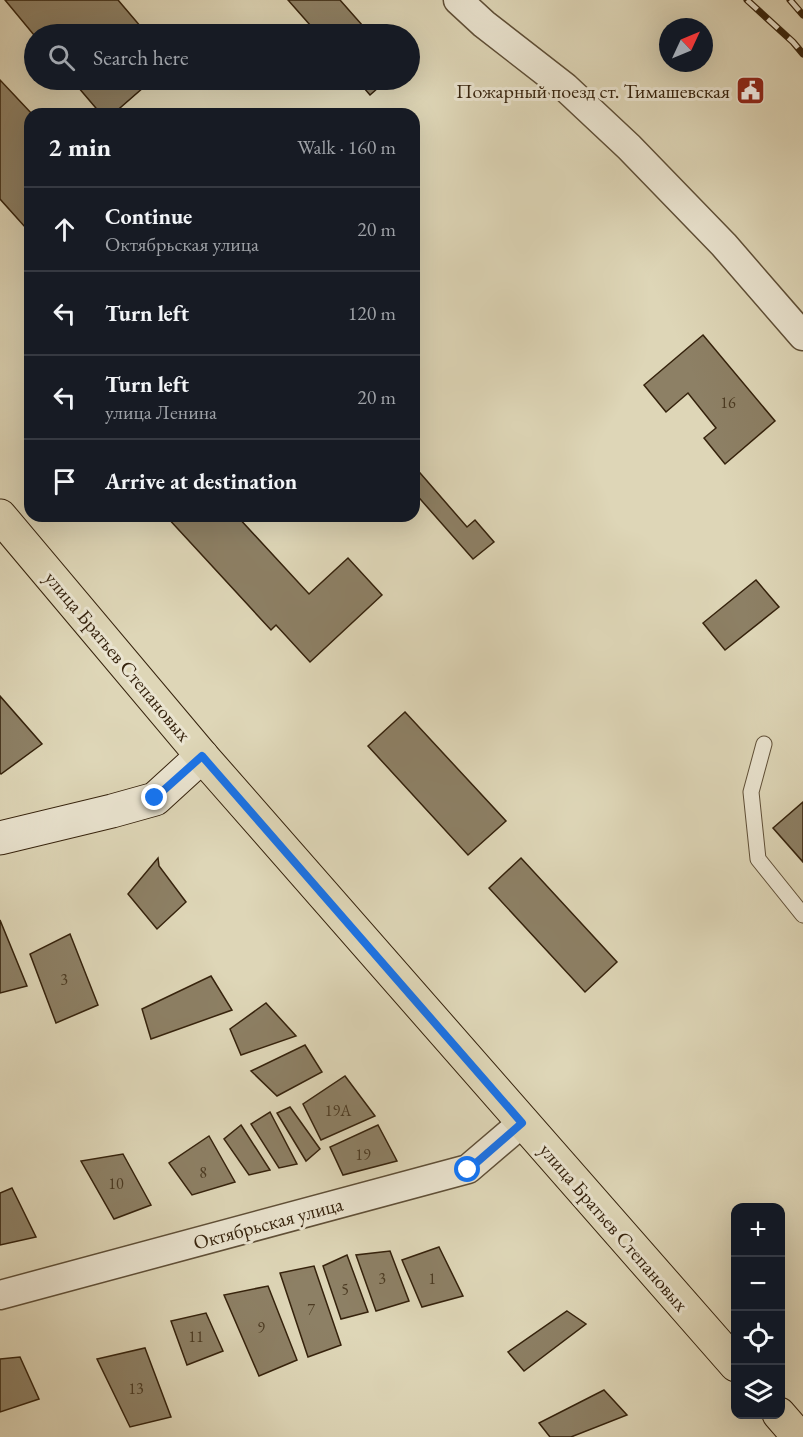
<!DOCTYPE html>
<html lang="en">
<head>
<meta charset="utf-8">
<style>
	:root { --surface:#171b24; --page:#20242c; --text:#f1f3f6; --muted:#9ea1a6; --line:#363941 }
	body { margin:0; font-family:"EB Garamond",serif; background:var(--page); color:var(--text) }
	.controls { position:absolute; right:18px; bottom:18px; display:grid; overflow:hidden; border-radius:12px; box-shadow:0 6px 24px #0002 }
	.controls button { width:54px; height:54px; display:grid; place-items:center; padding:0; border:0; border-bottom:2px solid var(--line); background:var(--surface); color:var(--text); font:30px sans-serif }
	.compass { position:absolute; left:659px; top:18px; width:54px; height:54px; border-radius:50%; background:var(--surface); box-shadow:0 6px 24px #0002; rotate:46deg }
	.stop { position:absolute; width:18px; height:18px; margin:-14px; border:4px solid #1a73e8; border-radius:50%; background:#fff }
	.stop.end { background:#1a73e8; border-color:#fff; box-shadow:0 2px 6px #0008 }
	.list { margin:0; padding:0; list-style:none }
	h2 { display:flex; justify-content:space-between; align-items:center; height:78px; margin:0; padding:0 24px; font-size:26px }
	h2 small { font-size:20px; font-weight:400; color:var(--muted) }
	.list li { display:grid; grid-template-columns:39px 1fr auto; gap:18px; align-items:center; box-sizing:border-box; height:84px; padding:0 24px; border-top:2px solid var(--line) }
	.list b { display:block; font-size:22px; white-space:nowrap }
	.list p { margin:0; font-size:20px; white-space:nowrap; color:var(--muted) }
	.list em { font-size:20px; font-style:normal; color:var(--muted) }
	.icon { flex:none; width:33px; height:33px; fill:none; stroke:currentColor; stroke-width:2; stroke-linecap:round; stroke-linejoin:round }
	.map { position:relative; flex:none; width:803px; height:1437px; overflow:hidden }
	.search { position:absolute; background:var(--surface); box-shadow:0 6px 24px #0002; left:24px; top:24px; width:396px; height:66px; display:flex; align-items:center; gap:15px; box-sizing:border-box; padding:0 21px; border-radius:33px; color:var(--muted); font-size:22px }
	.panel { position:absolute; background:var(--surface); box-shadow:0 6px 24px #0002; left:24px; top:108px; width:396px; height:414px; border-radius:18px }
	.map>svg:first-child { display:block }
	.building { fill:#8d8065; stroke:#35220c; stroke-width:1.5 }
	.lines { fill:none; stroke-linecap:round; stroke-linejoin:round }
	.lane-casing { stroke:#5f4f37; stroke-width:17 }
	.street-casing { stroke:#5f4f37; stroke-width:31 }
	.secondary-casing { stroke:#35220c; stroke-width:35 }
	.primary-casing { stroke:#35220c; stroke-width:35 }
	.lane { stroke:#eae4d0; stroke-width:15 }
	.street { stroke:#eae4d0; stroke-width:28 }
	.secondary { stroke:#eae4d0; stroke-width:33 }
	.primary { stroke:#ded6b7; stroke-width:33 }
	.rail-casing { stroke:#35220c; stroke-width:7 }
	.rail { stroke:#eae4d0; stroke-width:4.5; stroke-dasharray:14; stroke-linecap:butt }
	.route { stroke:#1a73e8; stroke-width:8 }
	.labels { text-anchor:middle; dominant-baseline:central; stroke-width:6; stroke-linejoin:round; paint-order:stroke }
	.number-label { font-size:16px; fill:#4b3a22 }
	.poi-label { font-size:20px; fill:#35220c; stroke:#eae4d0; text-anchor:end }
	.street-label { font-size:20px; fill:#35220c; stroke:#eae4d0 }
</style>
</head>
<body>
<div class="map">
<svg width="803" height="1437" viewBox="0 0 803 1437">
	<rect width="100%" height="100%" fill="#ded6b7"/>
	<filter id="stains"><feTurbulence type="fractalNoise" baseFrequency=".00333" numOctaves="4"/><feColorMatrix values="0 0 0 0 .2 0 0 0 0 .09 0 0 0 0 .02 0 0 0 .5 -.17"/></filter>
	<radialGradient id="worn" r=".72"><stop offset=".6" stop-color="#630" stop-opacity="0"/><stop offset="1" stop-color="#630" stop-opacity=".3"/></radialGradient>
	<g class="building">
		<path d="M5,0H118L147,34L34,35Z"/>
		<path d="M288,0H340L370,34H318Z"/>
		<path d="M0,80L32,114H30V222L25,227L0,199Z"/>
		<path d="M72,80H152L113,114H101Z"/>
		<path d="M357,80H387L370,95Z"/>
		<path d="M703,335L775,421L725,464L704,438L716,428L688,393L666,412L644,385Z"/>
		<path d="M414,466L467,527L475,520L494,542L473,559L414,492Z"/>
		<path d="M166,516H237L309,594L348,558L382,595L310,662L276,625L271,630Z"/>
		<path d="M756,580L779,607L725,650L703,623Z"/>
		<path d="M0,696L42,744L1,774L0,773Z"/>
		<path d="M405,712L506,821L468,855L368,746Z"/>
		<path d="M803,802V862L773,828Z"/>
		<path d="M158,858L159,866L186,902L157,929L128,894Z"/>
		<path d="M521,858L617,962L585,992L489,888Z"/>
		<path d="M0,920L27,986L0,993Z"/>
		<path d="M70,934L98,1005L56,1023L30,954Z"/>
		<path d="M211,976L232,1010L151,1039L142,1009Z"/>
		<path d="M266,1003L296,1036L241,1055L230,1029Z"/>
		<path d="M305,1045L322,1072L277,1096L251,1071Z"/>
		<path d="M345,1076L375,1116L321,1140L303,1104Z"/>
		<path d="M290,1107L320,1149L306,1161L277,1113Z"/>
		<path d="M270,1112L297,1164L279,1168L251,1124Z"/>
		<path d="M241,1125L270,1170L249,1175L224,1139Z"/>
		<path d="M378,1125L397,1161L343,1175L330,1147Z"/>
		<path d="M209,1136L235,1182L192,1195L169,1163Z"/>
		<path d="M123,1154L151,1205L114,1219L81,1161Z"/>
		<path d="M12,1188L36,1237L0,1245V1193Z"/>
		<path d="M439,1247L463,1296L422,1307L402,1260Z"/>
		<path d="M390,1251L409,1301L376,1311L356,1255Z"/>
		<path d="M347,1255L368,1312L341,1319L323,1266Z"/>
		<path d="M314,1266L341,1345L308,1357L280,1273Z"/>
		<path d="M268,1286L297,1360L259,1376L224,1295Z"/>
		<path d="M567,1311L586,1324L524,1371L508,1352Z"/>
		<path d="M206,1313L223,1351L187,1365L171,1321Z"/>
		<path d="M145,1348L171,1417L130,1427L97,1359Z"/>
		<path d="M20,1357L39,1399L0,1412V1359Z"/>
		<path d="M604,1390L627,1415L571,1437H550L539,1423Z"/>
	</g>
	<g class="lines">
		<defs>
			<path id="lane" d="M764,744L751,792L758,859L803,915"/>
			<g id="street">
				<path d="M458,0L484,24L565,87L629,147L724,245L803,336"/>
				<path d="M0,1295L468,1169L522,1123"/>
			</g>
			<path id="secondary" d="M0,838L112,811L155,799L202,756"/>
			<g id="primary">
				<path d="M0,516L202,756L736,1365"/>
				<path d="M779,1414L799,1437"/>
			</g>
		</defs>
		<use href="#lane" class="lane-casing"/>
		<use href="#street" class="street-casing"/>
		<use href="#secondary" class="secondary-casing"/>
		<use href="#primary" class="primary-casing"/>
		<use href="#lane" class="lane"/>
		<use href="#street" class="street"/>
		<use href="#secondary" class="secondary"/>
		<use href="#primary" class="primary"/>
		<defs>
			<g id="rail">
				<path d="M747,0L793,42L803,54"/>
				<path d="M790,0L803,15"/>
			</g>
		</defs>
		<use href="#rail" class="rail-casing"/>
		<use href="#rail" class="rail"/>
	</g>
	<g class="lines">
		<path class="route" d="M155,798L202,756L522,1123L468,1170"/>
	</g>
	<defs>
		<symbol id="civic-square" viewBox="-11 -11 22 22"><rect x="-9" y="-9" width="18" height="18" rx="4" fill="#8f2418" stroke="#eae4d0"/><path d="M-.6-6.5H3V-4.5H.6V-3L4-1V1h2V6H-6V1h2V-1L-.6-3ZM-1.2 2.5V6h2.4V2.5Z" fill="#fff"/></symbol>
	</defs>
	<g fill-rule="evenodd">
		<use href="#civic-square" x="734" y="74" width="33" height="33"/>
	</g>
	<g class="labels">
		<g class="number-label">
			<text x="728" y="402">16</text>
			<text x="64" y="979">3</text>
			<text x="338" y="1110">19А</text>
			<text x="363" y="1154">19</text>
			<text x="203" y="1172">8</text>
			<text x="116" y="1183">10</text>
			<text x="382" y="1278">3</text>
			<text x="432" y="1278">1</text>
			<text x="345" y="1289">5</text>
			<text x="311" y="1309">7</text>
			<text x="261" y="1327">9</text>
			<text x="196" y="1336">11</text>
			<text x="136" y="1388">13</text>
		</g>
		<g class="poi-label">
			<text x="730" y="91">Пожарный поезд ст. Тимашевская</text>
		</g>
		<g class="street-label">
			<text transform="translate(118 656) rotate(50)">улица Братьев Степановых</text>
			<text transform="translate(268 1223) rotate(-15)">Октябрьская улица</text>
			<text transform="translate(614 1227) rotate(49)">улица Братьев Степановых</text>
		</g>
	</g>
	<rect width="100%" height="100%" filter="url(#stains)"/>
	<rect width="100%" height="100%" fill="url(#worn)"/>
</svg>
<div class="controls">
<button>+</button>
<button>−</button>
<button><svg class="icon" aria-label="locate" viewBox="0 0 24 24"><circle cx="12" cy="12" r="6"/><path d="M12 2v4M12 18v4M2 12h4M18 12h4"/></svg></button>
<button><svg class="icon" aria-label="layers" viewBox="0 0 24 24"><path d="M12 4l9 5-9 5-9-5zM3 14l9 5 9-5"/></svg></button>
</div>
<svg class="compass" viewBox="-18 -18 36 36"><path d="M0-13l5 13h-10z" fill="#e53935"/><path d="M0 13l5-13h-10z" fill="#9ea1a6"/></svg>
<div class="stop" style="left:468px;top:1170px"></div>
<div class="stop end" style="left:155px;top:798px"></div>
<div class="search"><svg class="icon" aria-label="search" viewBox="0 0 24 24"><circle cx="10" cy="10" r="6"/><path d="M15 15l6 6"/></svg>Search here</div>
<section class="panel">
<h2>2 min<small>Walk · 160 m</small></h2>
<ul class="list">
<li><svg class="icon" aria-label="ahead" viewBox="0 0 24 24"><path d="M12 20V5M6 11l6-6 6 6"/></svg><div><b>Continue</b><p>Октябрьская улица</p></div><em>20 m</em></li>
<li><svg class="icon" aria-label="left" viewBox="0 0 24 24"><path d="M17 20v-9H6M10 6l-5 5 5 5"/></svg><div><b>Turn left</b></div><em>120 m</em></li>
<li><svg class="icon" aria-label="left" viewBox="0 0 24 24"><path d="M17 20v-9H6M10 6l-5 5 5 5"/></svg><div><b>Turn left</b><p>улица Ленина</p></div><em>20 m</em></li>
<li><svg class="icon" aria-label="arrive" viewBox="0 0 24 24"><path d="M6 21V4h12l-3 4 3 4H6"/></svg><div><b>Arrive at destination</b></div></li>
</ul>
</section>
</div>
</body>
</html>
